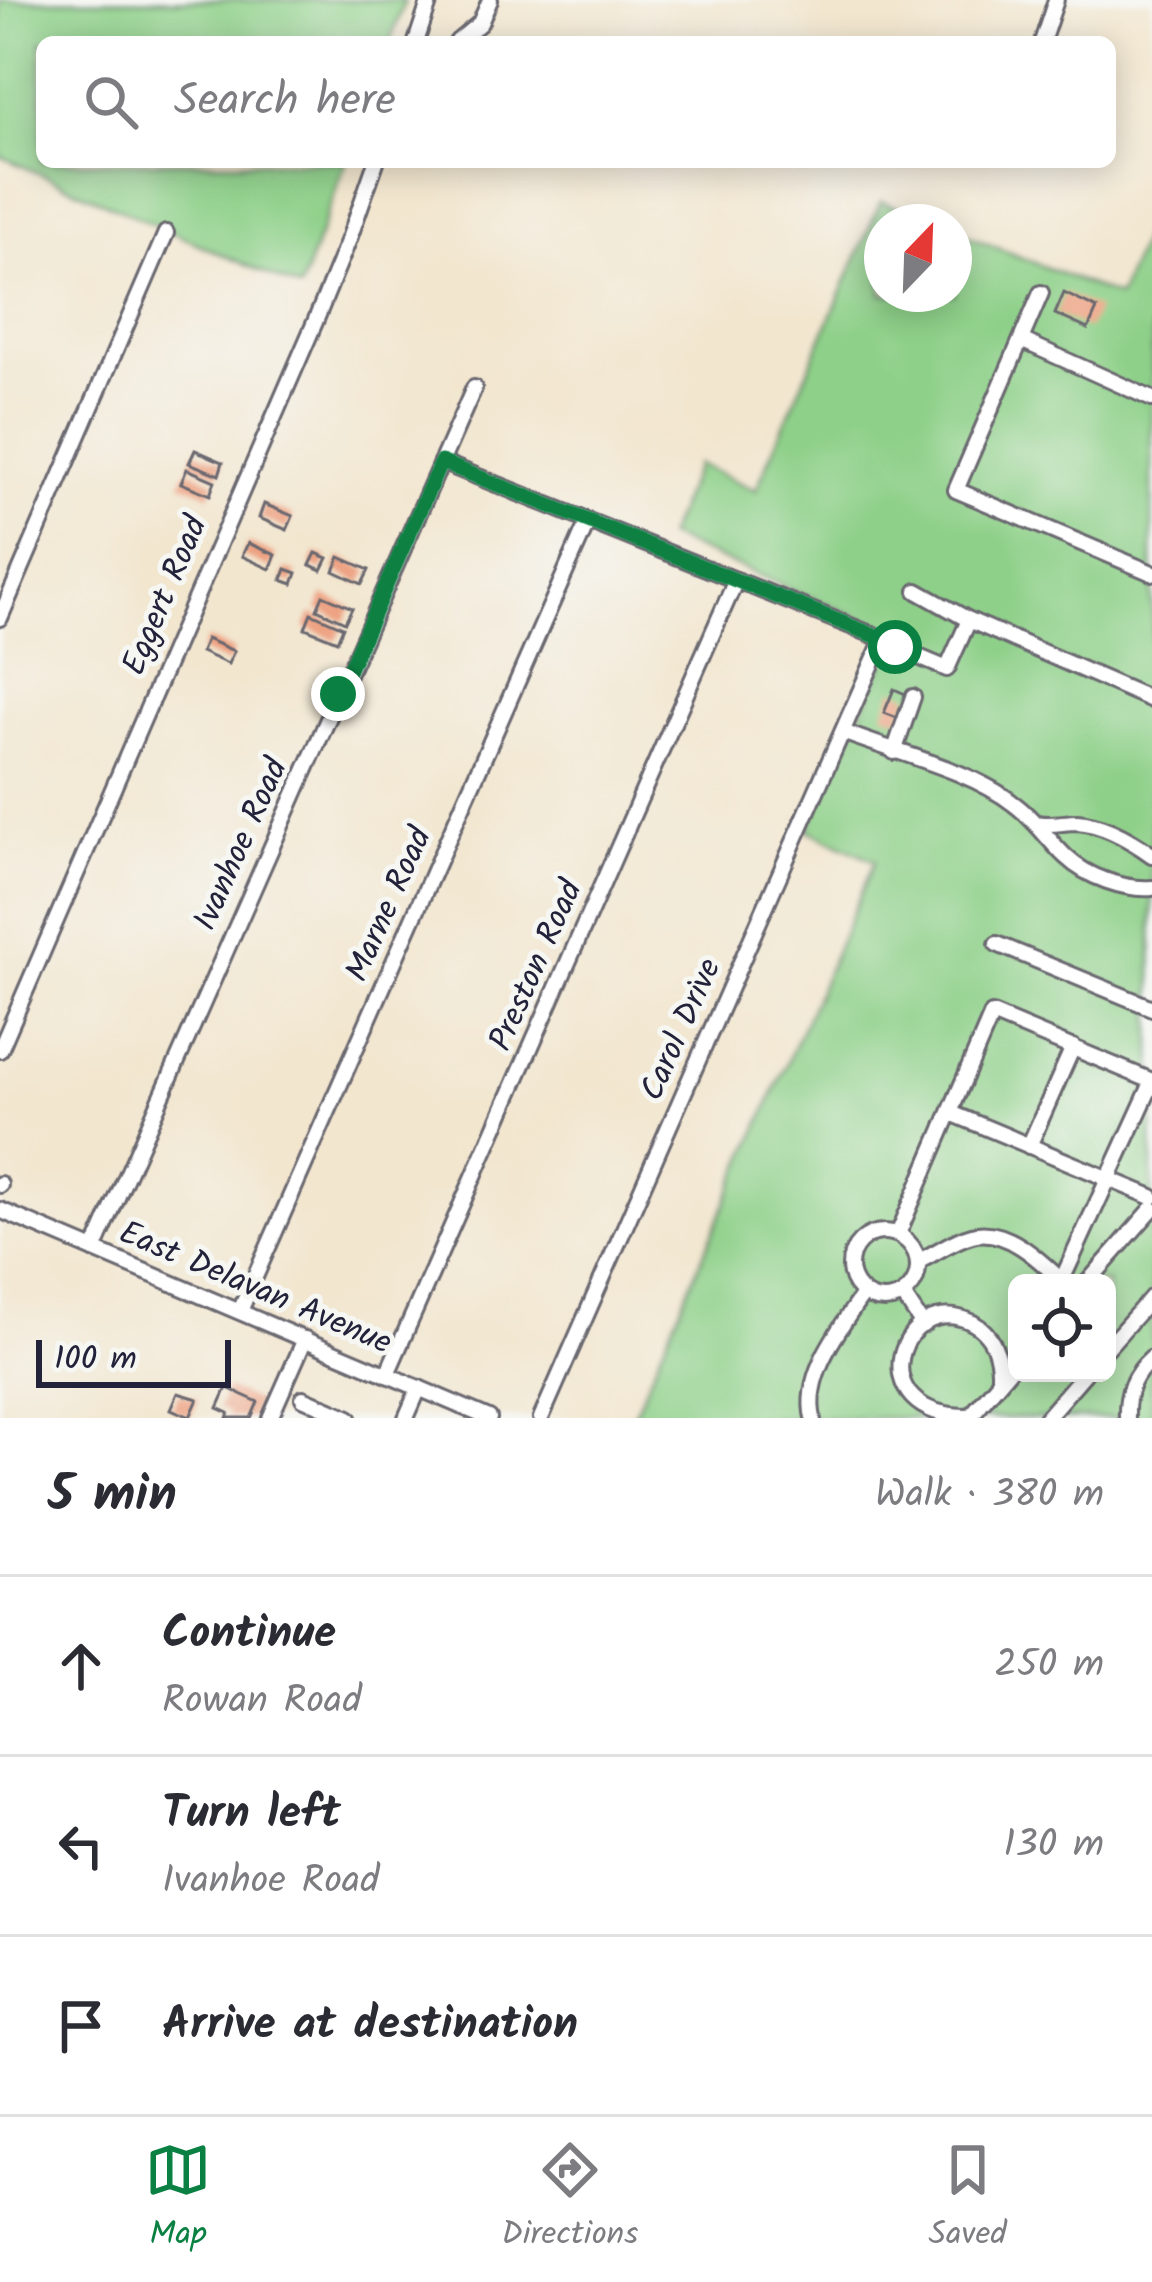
<!DOCTYPE html>
<html lang="en">
<head>
<meta charset="utf-8">
<style>
	:root { --surface:#fff; --page:#f7f7f7; --text:#2b2b33; --muted:#7c7c81; --line:#e1e1e2; --accent:#0b8043 }
	body { margin:0; font-family:Kalam,sans-serif; background:var(--page); color:var(--text) }
	.controls { position:absolute; right:36px; bottom:36px; display:grid; overflow:hidden; border-radius:18px; box-shadow:0 6px 30px #0003 }
	.controls button { width:108px; height:108px; display:grid; place-items:center; padding:0; border:0; border-bottom:3px solid var(--line); background:var(--surface); color:var(--text); font:60px sans-serif }
	.compass { position:absolute; left:864px; top:204px; width:108px; height:108px; border-radius:50%; background:var(--surface); box-shadow:0 6px 30px #0003; rotate:23deg }
	.scale { position:absolute; left:36px; bottom:30px; width:195px; box-sizing:border-box; padding-left:12px; border:6px solid #22223b; border-top:0; font-size:33px; line-height:42px; white-space:nowrap; color:#22223b; -webkit-text-stroke:9px #f6f6f2; paint-order:stroke }
	.stop { position:absolute; width:36px; height:36px; margin:-27px; border:9px solid #0b8043; border-radius:50%; background:#fff }
	.stop.end { background:#0b8043; border-color:#fff; box-shadow:0 3px 12px #0008 }
	.list { margin:0; padding:0; list-style:none }
	h2 { display:flex; justify-content:space-between; align-items:center; height:156px; margin:0; padding:0 48px; font-size:51px }
	h2 small { font-size:39px; font-weight:400; color:var(--muted) }
	.list li { display:grid; grid-template-columns:78px 1fr auto; gap:36px; align-items:center; box-sizing:border-box; height:180px; padding:0 48px; border-top:3px solid var(--line) }
	.list b { display:block; font-size:45px; white-space:nowrap }
	.list p { margin:0; font-size:39px; white-space:nowrap; color:var(--muted) }
	.list em { font-size:39px; font-style:normal; color:var(--muted) }
	.icon { flex:none; width:66px; height:66px; fill:none; stroke:currentColor; stroke-width:2; stroke-linecap:round; stroke-linejoin:round }
	.map { position:relative; flex:none; width:1152px; height:1418px; overflow:hidden }
	.search { position:absolute; background:var(--surface); box-shadow:0 6px 30px #0003; left:36px; right:36px; top:36px; height:132px; display:flex; align-items:center; gap:30px; box-sizing:border-box; padding:0 42px; border-radius:18px; color:var(--muted); font-size:45px }
	.sheet { height:696px; background:var(--surface) }
	nav { display:flex; justify-content:space-around; align-items:center; box-sizing:border-box; height:168px; border-top:3px solid var(--line); background:var(--surface); font-size:33px; color:var(--muted) }
	nav a { display:grid; justify-items:center; gap:6px }
	nav .on { color:var(--accent) }
	.map>svg:first-child { display:block }
	.green { fill:#8ed089; stroke:#587962; stroke-width:3; fill-rule:evenodd }
	.building { fill:#eda080 }
	.lines { fill:none; stroke-linecap:round; stroke-linejoin:round }
	.minor-casing { stroke:#6b676f; stroke-width:20 }
	.minor { stroke:#fff; stroke-width:14 }
	.route { stroke:#0b8043; stroke-width:15 }
	.labels { text-anchor:middle; dominant-baseline:central; stroke-width:10; stroke-linejoin:round; paint-order:stroke }
	.street-label { font-size:33px; fill:#22223b; stroke:#f6f6f2 }
</style>
</head>
<body>
<div class="map">
<svg width="1152" height="1418" viewBox="0 0 1152 1418">
	<rect width="100%" height="100%" fill="#f6f6f2"/>
	<filter id="ink" filterUnits="userSpaceOnUse"><feTurbulence type="fractalNoise" baseFrequency=".00833" numOctaves="2"/><feDisplacementMap in="SourceGraphic" scale="24" xChannelSelector="R" yChannelSelector="G"/><feConvolveMatrix kernelMatrix="1 2 1 2 8 2 1 2 1" color-interpolation-filters="sRGB"/></filter>
	<filter id="wash" filterUnits="userSpaceOnUse"><feTurbulence type="fractalNoise" baseFrequency=".004" numOctaves="4" result="noise"/><feDisplacementMap in="SourceGraphic" scale="48" xChannelSelector="R" yChannelSelector="G"/><feGaussianBlur stdDeviation="2.7" result="paint"/><feColorMatrix in="noise" values="0 0 0 0 0 0 0 0 0 0 0 0 0 0 0 0 0 1.4 0 .05"/><feComposite in="paint" operator="in"/></filter>
	<g filter="url(#wash)">
		<rect width="100%" height="100%" fill="#f2e6cf"/>
		<g class="green">
			<path d="M0,0H405L390,42H42V162H346L300,289L0,156Z"/>
			<path d="M881,201L933,222H882V294H954V230L1118,297L1152,216V1418H632L875,861L808,830L897,633L667,537L697,464L756,490ZM1017,1283H1107V1373H1017Z"/>
		</g>
		<g id="blocks">
			<g class="building">
				<path d="M1064,293L1097,309L1088,329L1055,314Z"/>
				<path d="M195,450L223,462L219,475L189,463Z"/>
				<path d="M187,469L215,481L210,495L181,483Z"/>
				<path d="M264,504L293,516L287,530L259,518Z"/>
				<path d="M248,543L276,555L270,569L242,556Z"/>
				<path d="M316,553L328,558L322,570L310,565Z"/>
				<path d="M340,557L369,570L362,584L334,571Z"/>
				<path d="M286,569L297,573L293,584L282,580Z"/>
				<path d="M323,595L352,608L345,622L317,609Z"/>
				<path d="M311,613L343,627L337,641L305,628Z"/>
				<path d="M206,639L234,651L228,664L201,652Z"/>
				<path d="M894,689L910,696L900,719L884,713Z"/>
				<path d="M227,1388L258,1402L251,1418H227L229,1413L218,1408Z"/>
				<path d="M178,1393L198,1399L190,1417L171,1409Z"/>
			</g>
		</g>
	</g>
	<g filter="url(#ink)">
		<use href="#blocks" fill-opacity="0" stroke="#6b676f" stroke-width="3"/>
		<g class="lines">
			<defs>
				<g id="minor">
					<path d="M416,42L430,0"/>
					<path d="M457,42L480,23L490,0"/>
					<path d="M1042,42L1056,0"/>
					<path d="M1041,293L956,490L1152,573"/>
					<path d="M1021,340L1152,399"/>
					<path d="M441,462L883,639L541,1418"/>
					<path d="M917,591L969,620L1152,700"/>
					<path d="M0,618L166,233"/>
					<path d="M883,639L895,647L947,669L969,620"/>
					<path d="M843,732C896,753 971,770 1014,804C1035,819 1048,840 1066,857C1087,877 1124,890 1152,888"/>
					<path d="M894,752L913,697"/>
					<path d="M1037,823C1052,826 1063,822 1077,822C1104,824 1131,840 1152,855"/>
					<path d="M997,944L1152,1008"/>
					<path d="M0,1050L315,322L349,239L376,162"/>
					<path d="M951,1113L1152,1197"/>
					<path d="M1029,1146L1073,1047"/>
					<path d="M0,1184V1185"/>
					<path d="M0,1210L489,1418"/>
					<circle cx="884" cy="1266" r="34"/>
					<path d="M898,1234L992,1014L1152,1081"/>
					<path d="M94,1250L474,388"/>
					<path d="M919,1261C936,1253 953,1240 972,1235C1006,1226 1041,1261 1064,1283"/>
					<path d="M1062,1280L1152,1083"/>
					<path d="M1087,1283L1152,1209"/>
					<path d="M903,1295L923,1325"/>
					<path d="M240,1311L588,521"/>
					<path d="M1107,1348L1152,1297"/>
					<path d="M387,1374L736,580"/>
					<path d="M303,1398L349,1418"/>
					<path d="M971,1416C855,1418 901,1286 973,1323C995,1335 1000,1357 999,1380"/>
					<path d="M270,1418L305,1339"/>
					<path d="M406,1418L419,1388"/>
					<path d="M813,1418C803,1374 840,1329 863,1294"/>
					<path d="M969,1418L1017,1361"/>
					<path d="M1046,1418L1085,1373"/>
					<path d="M1127,1418C1126,1392 1133,1375 1152,1358"/>
				</g>
			</defs>
			<use href="#minor" class="minor-casing"/>
			<use href="#minor" class="minor"/>
		</g>
	</g>
	<g class="lines" filter="url(#ink)">
		<path class="route" d="M338,694L441,462L883,639L895,647"/>
	</g>
	<g class="labels">
		<g class="street-label">
			<text transform="translate(166 596) rotate(-67)">Eggert Road</text>
			<text transform="translate(242 845) rotate(-66)">Ivanhoe Road</text>
			<text transform="translate(390 905) rotate(-66)">Marne Road</text>
			<text transform="translate(537 966) rotate(-66)">Preston Road</text>
			<text transform="translate(682 1030) rotate(-66)">Carol Drive</text>
			<text transform="translate(255 1289) rotate(23)">East Delavan Avenue</text>
		</g>
	</g>
</svg>
<div class="controls">
<button><svg class="icon" aria-label="locate" viewBox="0 0 24 24"><circle cx="12" cy="12" r="6"/><path d="M12 2v4M12 18v4M2 12h4M18 12h4"/></svg></button>
</div>
<svg class="compass" viewBox="-18 -18 36 36"><path d="M0-13l5 13h-10z" fill="#e53935"/><path d="M0 13l5-13h-10z" fill="#7c7c81"/></svg>
<div class="scale">100 m</div>
<div class="stop" style="left:895px;top:647px"></div>
<div class="stop end" style="left:338px;top:694px"></div>
<div class="search"><svg class="icon" aria-label="search" viewBox="0 0 24 24"><circle cx="10" cy="10" r="6"/><path d="M15 15l6 6"/></svg>Search here</div>
</div>
<section class="sheet">
<h2>5 min<small>Walk · 380 m</small></h2>
<ul class="list">
<li><svg class="icon" aria-label="ahead" viewBox="0 0 24 24"><path d="M12 20V5M6 11l6-6 6 6"/></svg><div><b>Continue</b><p>Rowan Road</p></div><em>250 m</em></li>
<li><svg class="icon" aria-label="left" viewBox="0 0 24 24"><path d="M17 20v-9H6M10 6l-5 5 5 5"/></svg><div><b>Turn left</b><p>Ivanhoe Road</p></div><em>130 m</em></li>
<li><svg class="icon" aria-label="arrive" viewBox="0 0 24 24"><path d="M6 21V4h12l-3 4 3 4H6"/></svg><div><b>Arrive at destination</b></div></li>
</ul>
</section>
<nav>
<a class="on"><svg class="icon" aria-label="map" viewBox="0 0 24 24"><path d="M3 6l6-2 6 2 6-2v14l-6 2-6-2-6 2zM9 4v14M15 6v14"/></svg>Map</a>
<a><svg class="icon" aria-label="directions" viewBox="0 0 24 24"><path d="M12 3l9 9-9 9-9-9zM9 14v-3h6M13 9l2 2-2 2"/></svg>Directions</a>
<a><svg class="icon" aria-label="saved" viewBox="0 0 24 24"><path d="M7 4h10v16l-5-4-5 4z"/></svg>Saved</a>
</nav>
</body>
</html>
